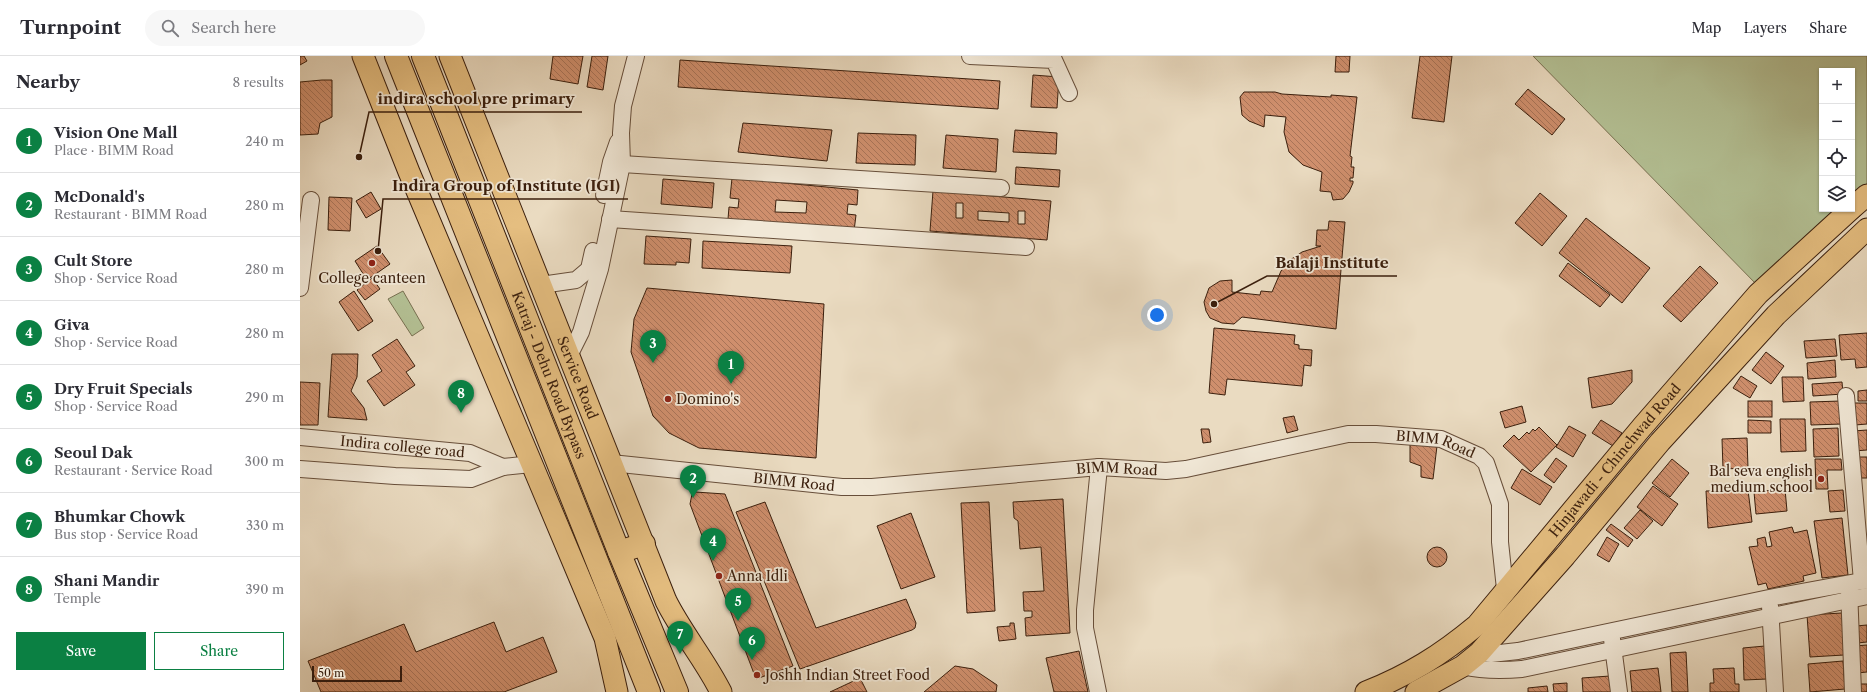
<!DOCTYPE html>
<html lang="en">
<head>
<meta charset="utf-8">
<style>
	:root { --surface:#fff; --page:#f7f7f7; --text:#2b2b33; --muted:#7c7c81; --line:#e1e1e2; --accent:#0b8043 }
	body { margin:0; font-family:"Libre Caslon Text",serif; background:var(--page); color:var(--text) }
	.controls { position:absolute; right:12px; top:12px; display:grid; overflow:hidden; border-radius:0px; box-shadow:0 1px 3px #0004 }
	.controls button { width:36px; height:36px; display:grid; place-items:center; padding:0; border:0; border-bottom:1px solid var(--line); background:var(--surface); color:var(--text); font:20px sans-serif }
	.scale { position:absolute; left:12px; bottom:10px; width:90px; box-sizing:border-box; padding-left:4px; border:2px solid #3b1f0d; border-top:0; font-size:11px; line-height:14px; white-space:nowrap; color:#3b1f0d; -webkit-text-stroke:3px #f1e8d7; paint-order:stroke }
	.you { position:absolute; left:857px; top:259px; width:14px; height:14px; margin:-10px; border:3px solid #fff; border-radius:50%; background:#1a73e8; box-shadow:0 0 0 6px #1a73e833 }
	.badge { display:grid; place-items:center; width:26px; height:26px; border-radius:50%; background:var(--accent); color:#fff; font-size:13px; font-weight:700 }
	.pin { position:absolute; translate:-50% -33px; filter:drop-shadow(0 1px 2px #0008) }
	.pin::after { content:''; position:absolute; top:21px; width:14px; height:12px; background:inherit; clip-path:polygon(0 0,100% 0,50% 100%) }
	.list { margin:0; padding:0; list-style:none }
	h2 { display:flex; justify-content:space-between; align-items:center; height:52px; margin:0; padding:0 16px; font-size:17px }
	h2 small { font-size:13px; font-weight:400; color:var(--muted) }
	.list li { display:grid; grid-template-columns:26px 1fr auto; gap:12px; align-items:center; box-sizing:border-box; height:64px; padding:0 16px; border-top:1px solid var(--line) }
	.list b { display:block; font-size:15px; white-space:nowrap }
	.list p { margin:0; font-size:13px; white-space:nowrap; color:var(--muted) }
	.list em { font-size:13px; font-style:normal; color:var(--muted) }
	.actions { display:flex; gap:8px; padding:12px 16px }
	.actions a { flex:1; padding:9px 0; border:1px solid var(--accent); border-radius:0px; text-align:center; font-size:14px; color:var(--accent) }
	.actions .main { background:var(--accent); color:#fff }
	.icon { flex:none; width:22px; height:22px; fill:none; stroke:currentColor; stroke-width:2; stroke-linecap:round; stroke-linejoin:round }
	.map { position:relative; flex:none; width:1567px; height:636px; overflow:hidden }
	header { display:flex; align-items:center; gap:24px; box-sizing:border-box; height:56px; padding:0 20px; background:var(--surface); border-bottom:1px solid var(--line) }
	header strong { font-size:19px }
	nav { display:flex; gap:22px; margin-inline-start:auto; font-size:14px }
	.search { width:280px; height:36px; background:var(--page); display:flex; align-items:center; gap:10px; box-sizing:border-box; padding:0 14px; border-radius:22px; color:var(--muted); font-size:15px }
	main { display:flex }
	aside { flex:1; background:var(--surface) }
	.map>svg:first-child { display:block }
	.grass { fill:#b4c195; stroke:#787051 }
	.building { fill:url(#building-back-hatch); stroke:#3b1f0d; fill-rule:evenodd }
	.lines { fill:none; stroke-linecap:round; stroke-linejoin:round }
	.minor-casing { stroke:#674e3a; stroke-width:18 }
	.major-casing { stroke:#3b1f0d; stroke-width:23 }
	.highway-casing { stroke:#3b1f0d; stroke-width:24 }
	.minor { stroke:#f1e8d7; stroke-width:16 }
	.major { stroke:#e5be80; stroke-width:21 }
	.highway { stroke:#e5be80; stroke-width:22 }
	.poi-dot { fill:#8f2418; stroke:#f1e8d7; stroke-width:1.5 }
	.labels { text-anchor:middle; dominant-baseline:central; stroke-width:3.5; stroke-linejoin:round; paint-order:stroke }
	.poi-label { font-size:14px; fill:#3b1f0d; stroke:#f1e8d7; text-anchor:start }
	.street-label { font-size:14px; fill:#3b1f0d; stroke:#f1e8d7 }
	.leader { fill:none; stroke:#3b1f0d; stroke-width:1.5 }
	.callout-dot { fill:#3b1f0d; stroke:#f1e8d7; stroke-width:1.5 }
	.callout-label { font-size:15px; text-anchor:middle; font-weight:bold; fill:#3b1f0d; stroke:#f1e8d7; stroke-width:3.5; stroke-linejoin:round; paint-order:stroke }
</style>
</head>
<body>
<header>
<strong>Turnpoint</strong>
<div class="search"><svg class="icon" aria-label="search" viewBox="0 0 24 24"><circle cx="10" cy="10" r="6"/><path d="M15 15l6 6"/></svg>Search here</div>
<nav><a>Map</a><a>Layers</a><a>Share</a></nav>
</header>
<main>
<aside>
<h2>Nearby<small>8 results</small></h2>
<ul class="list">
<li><span class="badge">1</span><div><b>Vision One Mall</b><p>Place · BIMM Road</p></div><em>240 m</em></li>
<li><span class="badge">2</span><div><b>McDonald's</b><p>Restaurant · BIMM Road</p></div><em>280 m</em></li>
<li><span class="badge">3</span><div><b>Cult Store</b><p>Shop · Service Road</p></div><em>280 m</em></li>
<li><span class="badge">4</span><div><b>Giva</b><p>Shop · Service Road</p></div><em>280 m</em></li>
<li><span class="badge">5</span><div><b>Dry Fruit Specials</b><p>Shop · Service Road</p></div><em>290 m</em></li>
<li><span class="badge">6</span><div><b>Seoul Dak</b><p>Restaurant · Service Road</p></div><em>300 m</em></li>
<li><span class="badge">7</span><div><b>Bhumkar Chowk</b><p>Bus stop · Service Road</p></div><em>330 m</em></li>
<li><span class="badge">8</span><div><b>Shani Mandir</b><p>Temple</p></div><em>390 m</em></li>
</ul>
<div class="actions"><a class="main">Save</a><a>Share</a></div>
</aside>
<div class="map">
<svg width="1567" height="636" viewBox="0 0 1567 636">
	<defs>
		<pattern id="building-back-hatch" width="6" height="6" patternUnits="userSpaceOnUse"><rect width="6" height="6" fill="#cf8f6d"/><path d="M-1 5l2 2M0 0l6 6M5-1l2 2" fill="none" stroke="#a97458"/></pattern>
	</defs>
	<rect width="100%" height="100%" fill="#eadbc1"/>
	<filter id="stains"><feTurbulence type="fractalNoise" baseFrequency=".005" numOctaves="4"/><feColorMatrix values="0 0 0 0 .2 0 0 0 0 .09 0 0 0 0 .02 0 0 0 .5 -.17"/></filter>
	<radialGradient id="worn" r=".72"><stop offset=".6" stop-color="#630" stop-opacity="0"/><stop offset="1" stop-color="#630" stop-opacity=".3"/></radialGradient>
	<g class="grass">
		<path d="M1233,0H1567V133L1552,146V15H1522V153H1545L1458,230Z"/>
		<path d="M103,235L124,272L112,280L88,243Z"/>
	</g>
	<g class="building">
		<path d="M0,0H4L7,5L0,9Z"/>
		<path d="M253,0H283L278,28L250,23Z"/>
		<path d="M292,0H308L303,34L287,31Z"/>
		<path d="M1036,0H1050L1049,16H1035Z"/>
		<path d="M1120,0H1152L1144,66L1112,62Z"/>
		<path d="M380,4L700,25L698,53L378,31Z"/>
		<path d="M733,19L759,21L757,52L731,51Z"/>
		<path d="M22,24H32V61L20,67L18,78L0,79V26Z"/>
		<path d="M1228,33L1265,63L1252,79L1215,48Z"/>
		<path d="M944,36H975L982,38L1031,41V39L1057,41L1050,100L1052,101L1051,111H1054L1053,122H1050V125H1053V127L1049,136L1043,143L1033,144L1031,136L1020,135L1022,116L1003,109L989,96L984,76L986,61L965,59L964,71L949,65L942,59L940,41Z"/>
		<path d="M443,67L532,74L527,105L438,96Z"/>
		<path d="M715,74L757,77L756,98L713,96Z"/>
		<path d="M558,77L616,79L615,109L556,107Z"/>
		<path d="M646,79L698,83L696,116L643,112Z"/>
		<path d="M716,111L760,114L759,131L715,128Z"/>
		<path d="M432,122L558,134L557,149L548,148L547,158L556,159L554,175L428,163L429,151L438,152L439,143L430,142ZM476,144L507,146L506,157L475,156Z"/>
		<path d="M363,123L414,127L412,152L361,148Z"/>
		<path d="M633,135L751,145L747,184L630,175ZM656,147H663V162H656ZM678,155L709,157V166L678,164ZM718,155H725V168H718Z"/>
		<path d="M71,136L81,153L66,162L56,145Z"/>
		<path d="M1240,137L1267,160L1242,190L1215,167Z"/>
		<path d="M29,141L52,142L50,175L28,174Z"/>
		<path d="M1286,162L1350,212L1322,247L1259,197Z"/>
		<path d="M1029,165L1045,166L1036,273L942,261L934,268L922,267L910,262L906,255L904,246L909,232L920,225L932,224V236L960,239L961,235L972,236L981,215L990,204L1002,196L1021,190H1016L1017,174H1028Z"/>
		<path d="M346,180L391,183L389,207L376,206V209L344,208Z"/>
		<path d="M403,185L492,190L490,217L402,212Z"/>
		<path d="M77,190L90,208L67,224L55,205Z"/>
		<path d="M1268,207L1310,239L1300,251L1259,220Z"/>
		<path d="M1400,210L1418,227L1381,266L1363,250Z"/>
		<path d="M72,222L80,233L65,244L57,234Z"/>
		<path d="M347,232L524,248L516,402L399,392L369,377L353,360L331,296L334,263Z"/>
		<path d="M54,235L73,265L58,275L39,246Z"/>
		<path d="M914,272L995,279L994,288L999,289V293L1012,294L1011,310L1004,309L1002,330L927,323L925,339L909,337Z"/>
		<path d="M1567,277V311L1556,312L1555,303L1541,304L1539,279Z"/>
		<path d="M97,283L115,310L106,316L115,329L84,350L67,325L82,315L72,299Z"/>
		<path d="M1535,283L1537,300L1506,302L1504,285Z"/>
		<path d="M1466,296L1484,310L1471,328L1452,314Z"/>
		<path d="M32,298H58L57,321L51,335L64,352L67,364L28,361Z"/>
		<path d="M1535,304L1536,321L1508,323L1507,307Z"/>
		<path d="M1332,314V326L1312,348L1292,352L1288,322Z"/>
		<path d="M1441,320L1457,330L1450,342L1433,332Z"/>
		<path d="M1482,321H1503L1504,345L1483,346Z"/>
		<path d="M0,326L20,327L18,369H0Z"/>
		<path d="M1542,326L1543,338L1513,340L1512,328Z"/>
		<path d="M1567,334V345H1558V335Z"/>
		<rect x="1448" y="345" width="24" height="16"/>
		<path d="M1541,345L1542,368L1511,369L1510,346Z"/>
		<path d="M1554,347H1567V368L1555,369Z"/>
		<path d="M1222,350L1226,366L1205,372L1200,356Z"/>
		<path d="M994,360L998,374L987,377L983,362Z"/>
		<path d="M1480,363H1505L1506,395L1481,396Z"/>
		<path d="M1301,364L1322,377L1313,390L1292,377Z"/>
		<path d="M1448,364L1471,365V377H1448Z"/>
		<path d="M1269,370L1286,379L1273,401L1256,391Z"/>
		<path d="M1239,371L1257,389L1231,416L1203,390L1214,379L1219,384L1227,376L1229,378L1233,373L1235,375Z"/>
		<path d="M1538,372L1539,400L1514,401L1513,373Z"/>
		<path d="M901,373H909L911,386L903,387Z"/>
		<path d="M1567,374V394L1554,395V375Z"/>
		<path d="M1447,382L1448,412L1423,413L1422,383Z"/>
		<path d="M1110,387L1137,390L1133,423L1121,421V410L1110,406Z"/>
		<path d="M1555,401H1567V422H1556Z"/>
		<path d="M1256,402L1267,410L1254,427L1244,419Z"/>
		<path d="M1372,403L1389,417L1370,441L1352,427Z"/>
		<path d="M1515,403H1541L1542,414H1527L1528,433H1516Z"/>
		<path d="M1222,413L1252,431L1240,449L1211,432Z"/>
		<path d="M1353,430L1378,448L1362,470L1337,451Z"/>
		<path d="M1485,433L1487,455L1456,458L1454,436Z"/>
		<path d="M1448,434L1452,466L1408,472L1406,435Z"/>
		<path d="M1543,434L1545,455L1530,456L1528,435Z"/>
		<path d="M395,436L425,438L493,610L456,623L390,448L392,438Z"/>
		<path d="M763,443L770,577L726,580L725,562L732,561V555H724L723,536L744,535L741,491L720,493L718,465L714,462L713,446Z"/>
		<path d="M465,446L516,572L606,543L616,567L615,572L612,574L500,613L436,456Z"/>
		<path d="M689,446L695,555L667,557L661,447Z"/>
		<path d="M1340,454L1353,465L1337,483L1324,472Z"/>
		<path d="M611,457L635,521L601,533L577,470Z"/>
		<path d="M1542,462L1548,519L1522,522L1514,465Z"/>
		<path d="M1311,468L1333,484L1328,491L1306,474Z"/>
		<path d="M1492,471L1494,477L1507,474L1516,517L1503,520L1504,525L1468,533L1466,527L1458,529L1449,491L1458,490L1457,483L1465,481L1467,491L1472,490L1469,476Z"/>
		<path d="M1307,481L1319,488L1309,506L1297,499Z"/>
		<circle cx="1137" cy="501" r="10"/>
		<path d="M1542,557L1544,599L1510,601L1507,559Z"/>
		<path d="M194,566L206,596L243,581L257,616L204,636H21L8,605L104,568L116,596Z"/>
		<path d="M710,567H714L716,583L699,585L697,571L710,570Z"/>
		<path d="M1567,569V586L1557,587L1556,570Z"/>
		<path d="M1567,589V616L1557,617L1555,590Z"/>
		<path d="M1465,590L1467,623L1444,624L1443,592Z"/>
		<path d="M779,595L788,636H754L746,602Z"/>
		<path d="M1386,596L1388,636H1372L1370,597Z"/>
		<path d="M1543,605L1545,633L1510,636L1508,608Z"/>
		<path d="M655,610L673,613L697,629L696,636H624Z"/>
		<path d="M1358,612L1361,636H1332L1330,615Z"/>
		<path d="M1434,612L1435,628H1439V636H1410V627H1414L1413,613Z"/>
		<path d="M1310,620L1312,636H1283L1282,622Z"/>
		<path d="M560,622L567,636H530Z"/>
		<path d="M1267,627V636H1254L1253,628Z"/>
		<rect x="1557" y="628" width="10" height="8"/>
		<path d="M1247,630L1248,636H1228V632Z"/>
	</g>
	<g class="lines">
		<defs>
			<g id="minor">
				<path d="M670,0L754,4L769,37"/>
				<path d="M322,108L701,132"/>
				<path d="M304,139L311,106L318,86"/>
				<path d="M310,163L726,191"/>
				<path d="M241,229L276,224L289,213L293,195"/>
				<path d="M0,232L11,144"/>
				<path d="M269,300L281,276L300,213L322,108L321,77L323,50L336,0"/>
				<path d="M1546,340L1562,525"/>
				<path id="s1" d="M0,381L170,397L203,411"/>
				<path id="s2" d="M311,407L542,431H572L799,411L866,415L886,413L1048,378H1076L1141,383L1179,400L1186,407L1200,448V486L1205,533"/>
				<path d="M0,413L95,420L171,423L203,411L231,408"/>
				<path d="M1549,533L1553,636"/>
				<path d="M1470,550L1475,636"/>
				<path d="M1312,583L1319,636"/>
				<path d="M1179,597L1191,598L1218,595L1469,542L1567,524"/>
				<path d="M1163,610C1183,615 1201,615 1222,613L1567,540"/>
				<path d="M798,636L785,572V554L799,411"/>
			</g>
			<g id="major">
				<path d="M63,0L109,116L305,582L317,636"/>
				<path id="s3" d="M150,0L366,545C382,577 405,604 421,636"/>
				<path d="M1552,152L1567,139"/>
				<path id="s4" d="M1066,636C1109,619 1141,599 1177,569L1342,371L1458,238L1551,153"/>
				<path d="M1116,636L1163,610L1179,597L1265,500L1360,386L1476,259L1567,173"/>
			</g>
			<g id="highway">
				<path d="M96,0L349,636"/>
				<path id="s5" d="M123,0L319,496L377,636"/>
				<path d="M319,496L344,488"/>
			</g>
		</defs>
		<use href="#minor" class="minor-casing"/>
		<use href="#major" class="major-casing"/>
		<use href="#highway" class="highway-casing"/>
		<use href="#minor" class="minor"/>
		<use href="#major" class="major"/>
		<use href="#highway" class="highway"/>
	</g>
	<g class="poi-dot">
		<circle cx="72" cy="207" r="4"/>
		<circle cx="368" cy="343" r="4"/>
		<circle cx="1521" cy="423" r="4"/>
		<circle cx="419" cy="520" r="4"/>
		<circle cx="457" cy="619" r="4"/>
	</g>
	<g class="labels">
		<g class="poi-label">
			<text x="72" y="222" text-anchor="middle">College canteen</text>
			<text x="376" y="343">Domino's</text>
			<text x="1513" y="415" text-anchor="end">Bal seva english<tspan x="1513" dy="16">medium school</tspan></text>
			<text x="427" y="520">Anna Idli</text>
			<text x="465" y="619">Joshh Indian Street Food</text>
		</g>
		<g class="street-label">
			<text stroke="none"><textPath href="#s5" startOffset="343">Katraj - Dehu Road Bypass</textPath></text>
			<text stroke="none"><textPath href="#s3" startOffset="346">Service Road</textPath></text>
			<text stroke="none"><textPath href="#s2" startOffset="832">BIMM Road</textPath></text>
			<text stroke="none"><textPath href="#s1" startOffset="103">Indira college road</textPath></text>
			<text stroke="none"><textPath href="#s4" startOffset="345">Hinjawadi - Chinchwad Road</textPath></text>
			<text stroke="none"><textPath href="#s2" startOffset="508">BIMM Road</textPath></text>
			<text stroke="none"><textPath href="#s2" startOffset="184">BIMM Road</textPath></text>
		</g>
	</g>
	<path class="leader" d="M59 101L69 56H282M78 195L83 143H328M914 248L967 220H1097"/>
	<g class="callout-dot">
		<circle cx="59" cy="101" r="4"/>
		<circle cx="78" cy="195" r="4"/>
		<circle cx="914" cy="248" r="4"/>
	</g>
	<g class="callout-label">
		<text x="176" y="48">indira school pre primary</text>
		<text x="206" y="135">Indira Group of Institute (IGI)</text>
		<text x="1032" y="212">Balaji Institute</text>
	</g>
	<rect width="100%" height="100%" filter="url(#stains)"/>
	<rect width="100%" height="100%" fill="url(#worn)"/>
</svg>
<div class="controls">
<button>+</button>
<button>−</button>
<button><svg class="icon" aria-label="locate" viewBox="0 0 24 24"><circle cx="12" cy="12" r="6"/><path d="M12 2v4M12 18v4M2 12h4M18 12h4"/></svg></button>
<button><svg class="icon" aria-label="layers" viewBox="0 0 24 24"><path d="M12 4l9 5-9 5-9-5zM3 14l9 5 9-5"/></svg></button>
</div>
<div class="scale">50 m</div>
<div class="you"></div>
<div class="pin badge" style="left:431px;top:328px">1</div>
<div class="pin badge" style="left:393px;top:442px">2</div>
<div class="pin badge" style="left:353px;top:307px">3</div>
<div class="pin badge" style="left:413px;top:505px">4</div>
<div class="pin badge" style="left:438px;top:565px">5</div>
<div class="pin badge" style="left:452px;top:604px">6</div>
<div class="pin badge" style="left:380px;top:598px">7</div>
<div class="pin badge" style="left:161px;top:357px">8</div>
</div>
</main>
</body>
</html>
